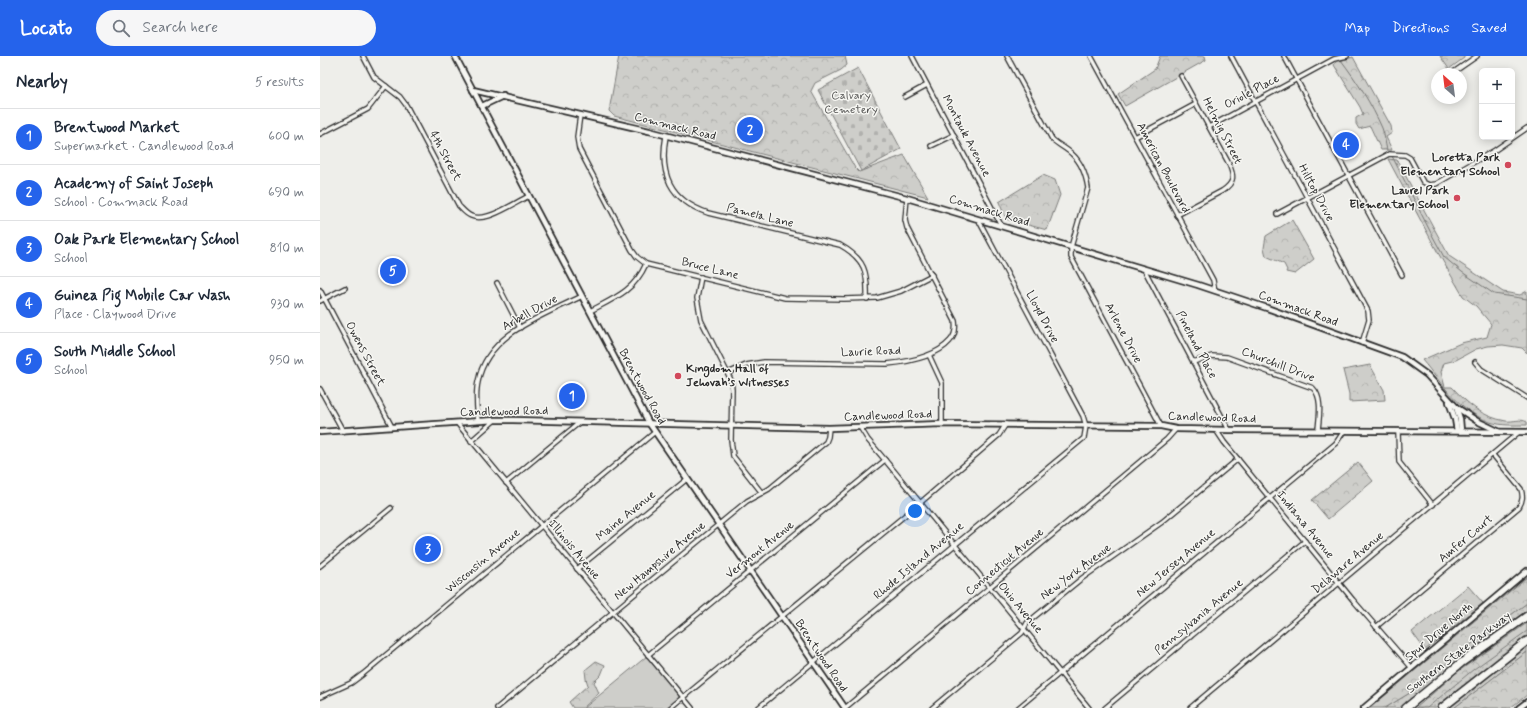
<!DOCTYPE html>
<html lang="en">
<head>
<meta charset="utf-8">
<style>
	:root { --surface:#fff; --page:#f6f6f7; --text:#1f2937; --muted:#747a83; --line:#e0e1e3; --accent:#2563eb }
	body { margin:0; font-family:Mynerve,sans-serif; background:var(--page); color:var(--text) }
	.controls { position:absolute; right:12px; top:12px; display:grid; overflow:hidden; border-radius:6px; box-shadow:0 2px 10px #0003 }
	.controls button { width:36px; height:36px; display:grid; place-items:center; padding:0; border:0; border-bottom:1px solid var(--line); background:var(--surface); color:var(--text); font:20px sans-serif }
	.compass { position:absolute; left:1111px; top:12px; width:36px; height:36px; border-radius:50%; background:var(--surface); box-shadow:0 2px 10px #0003; rotate:332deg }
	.you { position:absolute; left:595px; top:455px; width:14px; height:14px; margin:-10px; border:3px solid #fff; border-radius:50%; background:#1a73e8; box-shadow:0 0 0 6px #1a73e833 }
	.badge { display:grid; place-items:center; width:26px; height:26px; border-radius:50%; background:var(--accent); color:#fff; font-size:13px; font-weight:700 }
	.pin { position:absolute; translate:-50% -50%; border:2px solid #fff; box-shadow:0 1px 4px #0006 }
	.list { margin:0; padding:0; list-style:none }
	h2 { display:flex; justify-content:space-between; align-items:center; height:52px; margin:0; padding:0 16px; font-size:17px }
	h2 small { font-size:13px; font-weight:400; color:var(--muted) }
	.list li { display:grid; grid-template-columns:26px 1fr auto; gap:12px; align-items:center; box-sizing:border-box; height:56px; padding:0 16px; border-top:1px solid var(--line) }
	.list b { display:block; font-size:15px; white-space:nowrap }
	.list p { margin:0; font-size:13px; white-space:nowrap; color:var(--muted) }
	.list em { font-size:13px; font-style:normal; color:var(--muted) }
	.icon { flex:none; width:22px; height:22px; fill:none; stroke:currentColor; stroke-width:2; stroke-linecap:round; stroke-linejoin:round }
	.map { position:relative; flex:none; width:1207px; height:652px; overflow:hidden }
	header { display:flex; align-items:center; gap:24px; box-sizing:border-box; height:56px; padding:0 20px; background:var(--accent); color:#fff }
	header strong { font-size:19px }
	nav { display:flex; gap:22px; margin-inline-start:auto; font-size:14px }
	.search { width:280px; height:36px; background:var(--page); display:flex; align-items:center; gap:10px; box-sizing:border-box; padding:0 14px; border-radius:22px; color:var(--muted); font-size:15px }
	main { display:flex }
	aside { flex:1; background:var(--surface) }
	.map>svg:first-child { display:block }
	.grass { fill:url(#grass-dots); stroke:#7c7c7a }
	.forest { fill:url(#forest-crowns); stroke:#7c7c7a }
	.cemetery { fill:url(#cemetery-stones); stroke:#7c7c7a }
	.green { fill:#cececa; stroke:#7c7c7a }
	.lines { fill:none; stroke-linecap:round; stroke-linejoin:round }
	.stream { stroke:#757573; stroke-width:1 }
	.minor-casing { stroke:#2b2b2b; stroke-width:6 }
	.tertiary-casing { stroke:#2b2b2b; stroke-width:8 }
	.motorway-casing { stroke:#2b2b2b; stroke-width:10 }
	.minor { stroke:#f6f6f2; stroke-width:3.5 }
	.tertiary { stroke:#f6f6f2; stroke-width:4.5 }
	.motorway { stroke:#f6f6f2; stroke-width:7 }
	.poi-dot { fill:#d1495b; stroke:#f6f6f2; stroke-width:1.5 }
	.labels { text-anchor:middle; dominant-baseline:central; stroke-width:3; stroke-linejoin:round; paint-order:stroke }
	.street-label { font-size:12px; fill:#2b2b2b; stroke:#f6f6f2 }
	.park-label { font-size:12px; fill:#545453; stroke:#f6f6f2 }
	.poi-label { font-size:12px; font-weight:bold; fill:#2b2b2b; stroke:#f6f6f2; text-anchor:end }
</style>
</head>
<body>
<header>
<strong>Locato</strong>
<div class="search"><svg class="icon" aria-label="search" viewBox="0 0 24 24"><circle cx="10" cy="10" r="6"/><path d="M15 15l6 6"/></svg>Search here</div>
<nav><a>Map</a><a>Directions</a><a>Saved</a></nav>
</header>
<main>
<aside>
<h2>Nearby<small>5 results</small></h2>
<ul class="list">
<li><span class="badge">1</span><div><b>Brentwood Market</b><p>Supermarket · Candlewood Road</p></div><em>600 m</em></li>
<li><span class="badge">2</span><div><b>Academy of Saint Joseph</b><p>School · Commack Road</p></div><em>690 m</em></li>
<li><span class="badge">3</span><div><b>Oak Park Elementary School</b><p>School</p></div><em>810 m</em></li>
<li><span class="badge">4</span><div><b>Guinea Pig Mobile Car Wash</b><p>Place · Claywood Drive</p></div><em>930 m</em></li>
<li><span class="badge">5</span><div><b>South Middle School</b><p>School</p></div><em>950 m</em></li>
</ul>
</aside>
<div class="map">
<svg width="1207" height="652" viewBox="0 0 1207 652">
	<defs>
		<pattern id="grass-dots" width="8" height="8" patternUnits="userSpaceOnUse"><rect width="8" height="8" fill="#cececa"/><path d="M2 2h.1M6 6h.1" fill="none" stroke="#b1b1ae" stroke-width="1.8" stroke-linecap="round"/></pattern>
		<pattern id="forest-crowns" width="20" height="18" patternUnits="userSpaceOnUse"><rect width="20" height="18" fill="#cececa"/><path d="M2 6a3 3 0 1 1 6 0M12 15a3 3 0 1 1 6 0" fill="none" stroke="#b1b1ae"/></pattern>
		<pattern id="cemetery-stones" width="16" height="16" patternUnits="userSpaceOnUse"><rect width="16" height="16" fill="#cececa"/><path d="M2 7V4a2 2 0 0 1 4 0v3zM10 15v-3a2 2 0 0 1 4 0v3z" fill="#b1b1ae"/></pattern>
	</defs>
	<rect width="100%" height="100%" fill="#eeeeea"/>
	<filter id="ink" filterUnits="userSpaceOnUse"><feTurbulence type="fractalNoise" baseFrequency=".025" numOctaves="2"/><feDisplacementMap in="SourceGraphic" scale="8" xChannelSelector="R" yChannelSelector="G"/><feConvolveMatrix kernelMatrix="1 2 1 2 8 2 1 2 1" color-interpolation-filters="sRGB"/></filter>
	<g filter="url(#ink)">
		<g class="grass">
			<path d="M1207,547V554L1136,607L1079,652H1065L1093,635L1149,590Z"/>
			<path d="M1207,563V581L1116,652H1091L1136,615Z"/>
			<path d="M1207,589V596L1134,652H1127Z"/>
		</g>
		<g class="forest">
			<path d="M299,0H525L527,9L521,14L495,27L491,35L535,112L539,116L584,99L608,141L294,60L289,55Z"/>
			<path d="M840,0H885L886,4L805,50L798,38L835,13Z"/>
			<path d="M1120,0H1144V2L1129,13Z"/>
			<path d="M1033,1L1071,70L1072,77L1066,81L1072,94H1061L1050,70L1039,73L1036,68V62L1043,58L1040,51L1014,9L1016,6Z"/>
			<path d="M1068,103L1077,104L1129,200L1183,236L1200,239L1207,235V297L1202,292L1183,289L1168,290L1156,293L1136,304L1124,307L1121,316L1125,331H1132C1148,348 1162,361 1186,365C1193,366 1201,362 1207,366V369C1195,369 1182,370 1170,366C1140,355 1122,328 1102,304L1141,287L1167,281L1171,268L1156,250L1143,240L1117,195Z"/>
			<path d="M723,119L735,124L740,139L727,174L686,163L679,146Z"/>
			<path d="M972,164L994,203L975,218L966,216L967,214L964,208L946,200L944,192L946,180Z"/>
			<path d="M1050,309L1064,334L1065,344L1029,346V338L1023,314Z"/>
			<path d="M1038,406L1053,425L1008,463L992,444Z"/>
			<path d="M1207,521V547L1149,590L1093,635L1065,652H1050Z"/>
			<path d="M1148,530L1163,547L1105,594L1092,576Z"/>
			<path d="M1207,567V575L1154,613L1107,652H1096L1136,617Z"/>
			<path d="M1207,596V639L1190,652H1134Z"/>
			<path d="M276,605L285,609L281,619L274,626L279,637L263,652H253L249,646L268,629L266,623L265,614Z"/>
		</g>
		<path class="cemetery" d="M538,12L581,93L541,115L498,34Z"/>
		<path class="green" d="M327,600L359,638V644L348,652H264Z"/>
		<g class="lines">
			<g class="stream">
				<path d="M1021,4C1037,25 1052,49 1062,72C1065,79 1065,87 1067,94"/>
				<path d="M1072,100L1111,177L1124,201L1142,216L1174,238L1207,243"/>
			</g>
			<defs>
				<g id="minor">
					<path d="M43,0L54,21L80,41L86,49L139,150C143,154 146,158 151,160C167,167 194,147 209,140"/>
					<path d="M592,0L681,169"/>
					<path d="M687,0L732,83C738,89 746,92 752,98C761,106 766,120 768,132L751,191V201L841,370"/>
					<path d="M771,0L893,224L895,235"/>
					<path d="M911,0L1048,255L1049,264L1042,287"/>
					<path d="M964,0L1082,219"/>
					<path d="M1131,18L1157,0"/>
					<path d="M585,41L607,29"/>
					<path d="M260,59L257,81L259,93L312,194L317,201L326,208L465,242L524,243L557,242L581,235L612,219"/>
					<path d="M889,71L1014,3L1027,0"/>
					<path d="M0,78L48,53L66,30"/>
					<path d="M346,80C339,118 350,144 388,157L520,189C545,203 548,216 547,243"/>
					<path d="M815,81L876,48"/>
					<path d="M611,90L634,79"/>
					<path d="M957,158L1069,98L1085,99L1090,102L1103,126L1109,129L1116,128L1175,94L1207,72"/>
					<path d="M857,159L902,135C916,126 914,119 908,106L861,20"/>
					<path d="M824,213L909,374"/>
					<path d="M381,221L377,242L381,264L411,324L412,333L411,384L413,400L442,437"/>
					<path d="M177,227L200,272"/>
					<path d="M0,234L72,371"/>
					<path d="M0,245L25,232"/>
					<path d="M270,255C295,242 314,235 326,208"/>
					<path d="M609,299L622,327V368"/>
					<path d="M873,306L892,300L907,301L993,332C1003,342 999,361 998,374"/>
					<path d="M1155,306L1161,313L1207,342"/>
					<path d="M408,317L426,309L444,306L567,308C587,306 616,301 630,285C636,279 636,272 635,265L587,172L585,164L587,142"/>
					<path d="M0,333L23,375"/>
					<path d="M158,365C157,352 155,338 158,326C167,277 223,260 262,240"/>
					<path d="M137,367L372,652"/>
					<path d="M540,371L548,384L565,404L769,652"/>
					<path d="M896,374L904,386L1033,544L1092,612"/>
					<path d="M1078,376L1079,406L1113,449"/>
					<path d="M151,385L175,364"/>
					<path d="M186,427L260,366"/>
					<path d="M0,510L71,452"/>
					<path d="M257,513L367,423"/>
					<path d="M1056,571L1199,451C1203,444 1203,440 1201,433L1173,399"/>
					<path d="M328,599L565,404"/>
					<path d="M0,641L31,627L43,618L335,376"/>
					<path d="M177,652L427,445L449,433L506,386L508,381L509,372"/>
					<path d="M350,652L600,447L679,379L686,368"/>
					<path d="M438,652L764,382L766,370L763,360L658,163"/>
					<path d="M525,652L847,383L856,373"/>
					<path d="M612,652L702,577L707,567L761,523L842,466L918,403"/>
					<path d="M698,652L1016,387L1024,375"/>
					<path d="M785,652L985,485"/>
					<path d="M870,652L1199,376"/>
				</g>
				<g id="tertiary">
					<path d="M135,0L329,367L525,652"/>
					<path d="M153,34L329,75L587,142L878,229L947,252L1082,301L1107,319L1136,351L1140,363L1141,375"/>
					<path d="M162,50L183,40"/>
					<path d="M1129,346L1135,363L1137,375"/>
					<path d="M1136,351L1157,365L1178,375"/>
					<path d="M0,376L175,364H193L509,372L622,368L841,370L856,373L909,374L1207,376"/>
					<path d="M1044,652L1207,515"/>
					<path d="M1199,652L1207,646"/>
				</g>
				<g id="motorway">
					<path d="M1086,652L1141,607L1207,560"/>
					<path d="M1122,652L1207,585"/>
				</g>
			</defs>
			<use href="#minor" class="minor-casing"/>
			<use href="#tertiary" class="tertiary-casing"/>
			<use href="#motorway" class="motorway-casing"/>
			<use href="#minor" class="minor"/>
			<use href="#tertiary" class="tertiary"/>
			<use href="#motorway" class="motorway"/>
		</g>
	</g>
	<g class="poi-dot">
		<circle cx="1188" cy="109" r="4"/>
		<circle cx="1137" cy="142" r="4"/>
		<circle cx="358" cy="320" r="4"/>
	</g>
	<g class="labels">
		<g class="street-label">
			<text transform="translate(932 36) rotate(-28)">Oriole Place</text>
			<text transform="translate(355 71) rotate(14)">Commack Road</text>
			<text transform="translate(902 75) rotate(63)">Helmig Street</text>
			<text transform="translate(646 80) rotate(62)">Montauk Avenue</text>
			<text transform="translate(125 100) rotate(62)">4th Street</text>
			<text transform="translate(843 112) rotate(62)">American Boulevard</text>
			<text transform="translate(996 137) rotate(62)">Hilltop Drive</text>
			<text transform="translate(669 155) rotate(17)">Commack Road</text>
			<text transform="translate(440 160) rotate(14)">Pamela Lane</text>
			<text transform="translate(390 213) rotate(14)">Bruce Lane</text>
			<text transform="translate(978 253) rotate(20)">Commack Road</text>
			<text transform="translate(210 257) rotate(-29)">Arbell Drive</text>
			<text transform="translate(722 261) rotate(62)">Lloyd Drive</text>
			<text transform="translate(803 277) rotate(62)">Arlene Drive</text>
			<text transform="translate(876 289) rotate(62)">Pineland Place</text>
			<text transform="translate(551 296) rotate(-2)">Laurie Road</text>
			<text transform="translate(45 298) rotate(62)">Owens Street</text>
			<text transform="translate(958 309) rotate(21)">Churchill Drive</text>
			<text transform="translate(322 331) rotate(61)">Brentwood Road</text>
			<text transform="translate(184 356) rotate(-1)">Candlewood Road</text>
			<text transform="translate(568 360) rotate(-2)">Candlewood Road</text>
			<text transform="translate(892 362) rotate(2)">Candlewood Road</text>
			<text transform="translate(306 460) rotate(-39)">Maine Avenue</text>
			<text transform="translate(985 469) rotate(51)">Indiana Avenue</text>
			<text transform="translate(1146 483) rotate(-40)">Amfer Court</text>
			<text transform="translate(254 494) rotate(50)">Illinois Avenue</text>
			<text transform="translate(440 494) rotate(-39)">Vermont Avenue</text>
			<text transform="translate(163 505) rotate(-40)">Wisconsin Avenue</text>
			<text transform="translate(340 505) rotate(-40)">New Hampshire Avenue</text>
			<text transform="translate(599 505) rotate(-40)">Rhode Island Avenue</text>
			<text transform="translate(685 506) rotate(-40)">Connecticut Avenue</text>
			<text transform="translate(856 507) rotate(-40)">New Jersey Avenue</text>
			<text transform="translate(1028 507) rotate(-40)">Delaware Avenue</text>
			<text transform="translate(756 516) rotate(-37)">New York Avenue</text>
			<text transform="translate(700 552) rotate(50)">Ohio Avenue</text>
			<text transform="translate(879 561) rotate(-40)">Pennsylvania Avenue</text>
			<text transform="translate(1119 576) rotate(-40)">Spur Drive North</text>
			<text transform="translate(1139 597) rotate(-37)">Southern State Parkway</text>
			<text transform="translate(501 600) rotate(56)">Brentwood Road</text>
		</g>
		<g class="park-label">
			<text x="531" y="40">Calvary<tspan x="531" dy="14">Cemetery</tspan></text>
		</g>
		<g class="poi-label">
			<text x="1180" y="102">Loretta Park<tspan x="1180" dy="14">Elementary School</tspan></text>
			<text x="1129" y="135">Laurel Park<tspan x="1129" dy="14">Elementary School</tspan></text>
			<text x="366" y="313" text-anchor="start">Kingdom Hall of<tspan x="366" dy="14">Jehovah’s Witnesses</tspan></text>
		</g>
	</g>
</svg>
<div class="controls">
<button>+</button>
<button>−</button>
</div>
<svg class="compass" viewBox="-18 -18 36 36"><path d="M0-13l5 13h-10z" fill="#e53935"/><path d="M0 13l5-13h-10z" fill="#747a83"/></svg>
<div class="you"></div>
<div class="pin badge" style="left:252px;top:340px">1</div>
<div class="pin badge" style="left:430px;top:74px">2</div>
<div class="pin badge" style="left:108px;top:493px">3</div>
<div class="pin badge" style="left:1026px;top:89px">4</div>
<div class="pin badge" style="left:73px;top:215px">5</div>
</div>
</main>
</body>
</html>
